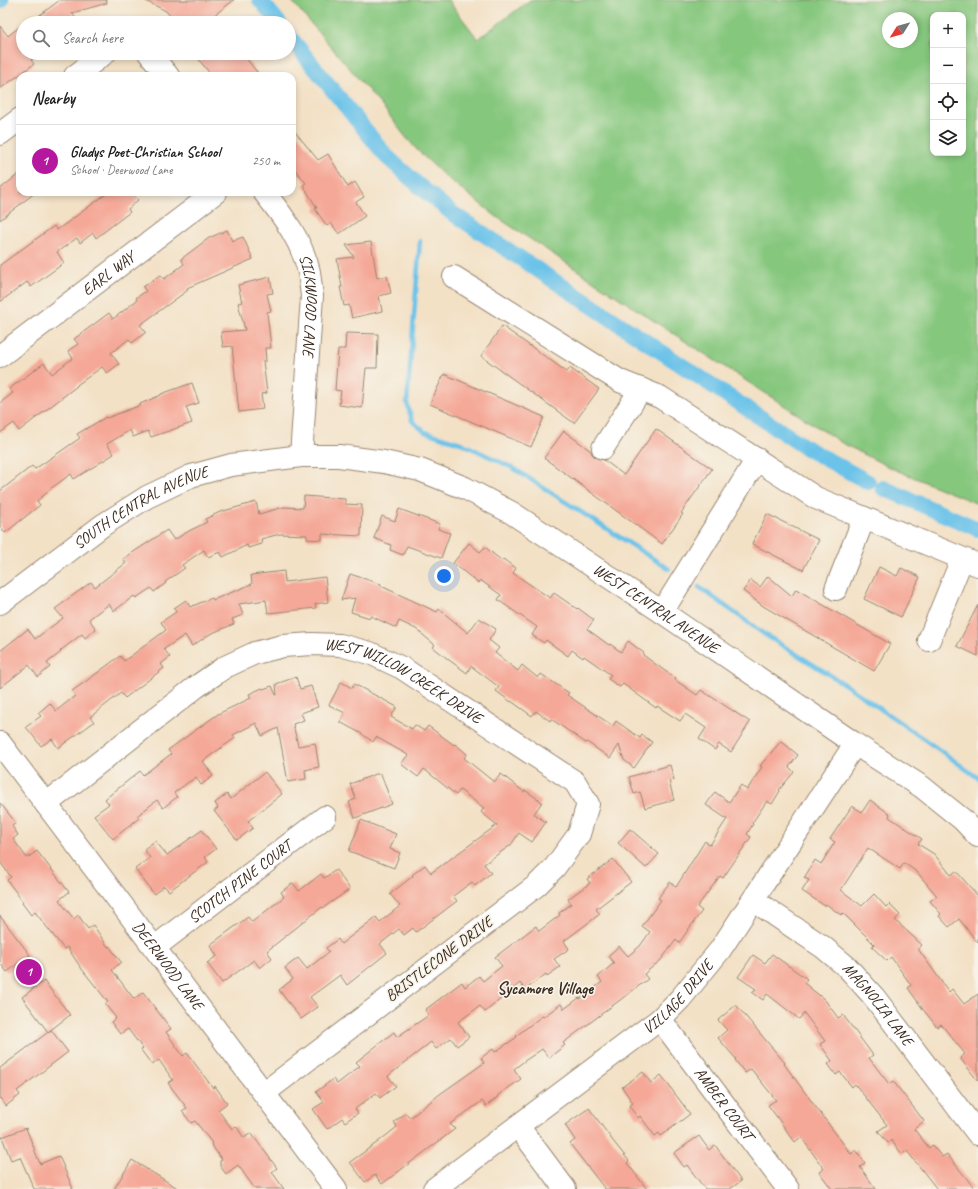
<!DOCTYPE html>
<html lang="en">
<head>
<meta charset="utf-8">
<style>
	:root { --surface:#fff; --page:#f2f2f2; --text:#222; --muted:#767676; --line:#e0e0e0; --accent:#b5179e }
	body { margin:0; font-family:Caveat,sans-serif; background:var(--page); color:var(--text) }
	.controls { position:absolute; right:12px; top:12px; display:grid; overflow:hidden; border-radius:8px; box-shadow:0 2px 6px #0003 }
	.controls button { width:36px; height:36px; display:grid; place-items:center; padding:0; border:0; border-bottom:1px solid var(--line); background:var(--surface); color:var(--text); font:20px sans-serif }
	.compass { position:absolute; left:882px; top:12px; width:36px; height:36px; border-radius:50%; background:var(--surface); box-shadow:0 2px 6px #0003; rotate:233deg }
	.you { position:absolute; left:444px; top:576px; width:14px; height:14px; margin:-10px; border:3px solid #fff; border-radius:50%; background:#1a73e8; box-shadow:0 0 0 6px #1a73e833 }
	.badge { display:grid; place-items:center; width:26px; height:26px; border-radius:50%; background:var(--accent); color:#fff; font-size:13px; font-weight:700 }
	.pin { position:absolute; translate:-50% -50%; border:2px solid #fff; box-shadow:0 1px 4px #0006 }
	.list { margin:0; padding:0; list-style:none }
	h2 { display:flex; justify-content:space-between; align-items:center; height:52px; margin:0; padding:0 16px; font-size:17px }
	h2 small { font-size:13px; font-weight:400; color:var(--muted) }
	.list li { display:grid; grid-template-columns:26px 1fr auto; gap:12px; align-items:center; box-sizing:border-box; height:72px; padding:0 16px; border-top:1px solid var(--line) }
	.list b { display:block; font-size:15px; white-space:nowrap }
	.list p { margin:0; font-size:13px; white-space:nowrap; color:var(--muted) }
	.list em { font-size:13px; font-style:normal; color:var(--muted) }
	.icon { flex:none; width:22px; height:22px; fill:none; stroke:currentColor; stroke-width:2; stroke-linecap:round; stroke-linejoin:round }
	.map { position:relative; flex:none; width:978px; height:1189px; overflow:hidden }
	.search { position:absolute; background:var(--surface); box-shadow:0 2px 6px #0003; left:16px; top:16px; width:280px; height:44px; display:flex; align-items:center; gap:10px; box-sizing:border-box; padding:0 14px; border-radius:22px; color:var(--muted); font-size:15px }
	.panel { position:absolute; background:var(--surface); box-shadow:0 2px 6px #0003; left:16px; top:72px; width:280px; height:124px; border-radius:12px }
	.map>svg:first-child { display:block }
	.green { fill:#86c77e; stroke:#60784e; fill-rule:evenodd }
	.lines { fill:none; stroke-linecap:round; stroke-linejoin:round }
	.stream { stroke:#6cc3e9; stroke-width:4.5 }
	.canal { stroke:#6cc3e9; stroke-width:16 }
	.building { fill:#f5a897 }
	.minor-casing { stroke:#978672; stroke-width:24 }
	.minor { stroke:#fff; stroke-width:22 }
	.labels { text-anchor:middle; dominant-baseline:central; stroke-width:3.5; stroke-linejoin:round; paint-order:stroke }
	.street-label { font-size:16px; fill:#3b2a1e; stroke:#f7f3e8 }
	.neighbourhood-label { font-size:17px; font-weight:bold; fill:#3b2a1e; stroke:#f7f3e8 }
</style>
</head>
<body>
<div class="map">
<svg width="978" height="1189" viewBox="0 0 978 1189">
	<rect width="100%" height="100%" fill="#f7f3e8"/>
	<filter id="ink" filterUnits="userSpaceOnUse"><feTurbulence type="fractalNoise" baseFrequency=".025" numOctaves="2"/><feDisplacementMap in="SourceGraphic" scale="8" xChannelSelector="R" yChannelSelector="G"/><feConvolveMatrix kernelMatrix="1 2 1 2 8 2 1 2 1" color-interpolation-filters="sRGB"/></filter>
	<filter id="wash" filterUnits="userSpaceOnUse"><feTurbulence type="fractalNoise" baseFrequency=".012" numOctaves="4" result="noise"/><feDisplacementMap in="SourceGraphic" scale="16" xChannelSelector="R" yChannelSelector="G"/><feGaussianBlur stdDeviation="0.9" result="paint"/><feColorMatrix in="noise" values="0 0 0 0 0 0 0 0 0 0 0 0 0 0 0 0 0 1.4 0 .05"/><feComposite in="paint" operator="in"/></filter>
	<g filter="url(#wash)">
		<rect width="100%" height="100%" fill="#f3e1c6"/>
		<path class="green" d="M291,0H448L478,39L530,0H978V504L891,468L842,443L657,323L497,217L446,177L418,151L404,135L386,111ZM933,15H963V153H933ZM888,18H912V42H888Z"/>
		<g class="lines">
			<g class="stream">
				<path d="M420,241L407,403L412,421L425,432L461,443L513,468L669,569"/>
				<path d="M699,587L764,634L846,685L941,751L978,778"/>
			</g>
			<g class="canal">
				<path d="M260,0L279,23"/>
				<path d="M0,1L1,0"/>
				<path d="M289,36L386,156L417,184L452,213L808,449L868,482"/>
				<path d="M883,488L978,529"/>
			</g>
		</g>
		<g id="blocks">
			<g class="building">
				<path d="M60,0H106L107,3L72,13L79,23H29Z"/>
				<path d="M144,0H234L204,23H176L166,11Z"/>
				<path d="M23,24V53H40L31,60L34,64L0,89V26L8,36Z"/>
				<path d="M209,53H230L234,58L242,53L260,76H212L199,60Z"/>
				<path d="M292,128L318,160L328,154L348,187L355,182L364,197L356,202L365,216L339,234L331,223L327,226L315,209L317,208L303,185L306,183L292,166Z"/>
				<path d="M20,173V192H36L0,220V189Z"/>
				<path d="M109,192H131L138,200L128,209L130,212L96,238L93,233L80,243L77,238L57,252L64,263L31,287L27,282L0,302V265L54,226L57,230Z"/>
				<path d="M227,230L232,241L243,237L253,259L187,288L188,290L140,325L146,332L132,343L129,339L111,353L119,364L107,373L102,367L77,385V386L19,431L14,423L0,433V403L13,393L9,389L44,363L52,374L73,358L68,351L78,344L74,339L109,313L113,319L137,300L136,298L146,291L143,287L160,275L164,279L184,264L181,259L209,238Z"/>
				<path d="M371,242L377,278L387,276L391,293L379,296L382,311L352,318L349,305L344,306L340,287H342L337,259L354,257L346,245Z"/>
				<path d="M270,277L273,293L267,294L271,311L267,312L271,348H265L266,361H263L267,393L261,394L263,409L239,412L232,346L223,347L221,332L245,330L238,303L242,302L238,285Z"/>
				<path d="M502,326L567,372L570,368L599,389L574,423L481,356Z"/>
				<path d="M346,333L378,334L377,368H366L362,408L339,405L341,391L335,390L338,349H345Z"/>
				<path d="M444,374L544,417L531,447L430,404Z"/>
				<path d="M192,383L199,403L186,407L192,423L151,437L148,431L133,437L130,430L107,444L114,454L74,479L71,474L50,489V490L37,501L40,505L5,533L0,526V491L32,466L35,469L80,438L77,434L106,417L107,418L141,405L140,404L161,395V394Z"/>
				<path d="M656,429L712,469L681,513L683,514L662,544L544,458L564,431L591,451L592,454L596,458L604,460L624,475Z"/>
				<path d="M304,496L345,499V504L362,505L361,536L322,534V540L307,539V535L280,534L261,539L262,544L248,548L247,545L223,557L220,552L208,557L204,550L182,565L185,568L165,582L166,583L154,592L151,588L136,598L134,596L114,611L109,604L89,619L96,629L85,638L82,634L60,651L61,652L47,663L50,667L38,677L29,665L0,688V651L28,629L35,639L63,618L55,609L91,582L95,587L126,563L123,559L167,530L174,540L189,531L207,522L205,519L220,512L256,502L259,514L284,507L303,508Z"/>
				<path d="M399,509L440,524L438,529L450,533L441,558L407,546L403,555L390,550L391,545L374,538L382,516L395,521Z"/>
				<path d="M767,514L819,540L803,570L752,544Z"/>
				<path d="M469,543L480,552L485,547L502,561L503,559L516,568L513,573L550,598L554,593L577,609L578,608L594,620L587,629L609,645L610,644L621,652L628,641L644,653L643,655L676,679L675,680L697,695L701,690L750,722L731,752L719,744L715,750L699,739L706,728L685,714L680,721L657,706L656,708L623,684L620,687L608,679L611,675L584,656L583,658L572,650L568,656L546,640L544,643L532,635L537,627L498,600L501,595L480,580L478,583L453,563Z"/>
				<path d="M879,567L897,576L901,568L920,577L901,617L864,599Z"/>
				<path d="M284,571L285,582L325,577L328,602L315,604L316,608L268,613L266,600L239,604L243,615L232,619L234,624L210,634L192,646L185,635L164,649L170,657L161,664L164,668L125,698L121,693L90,717L94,722L58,748L52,739L41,746L26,727L41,716L38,713L50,703L56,711L75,696L72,691L85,682L120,656L124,661L166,630L161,622L176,612L174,608L186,600L190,607L212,598L213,600L252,584L251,575Z"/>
				<path d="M350,574L381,584V586L437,612L439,609L468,633L479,618L496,629L489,640L499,648L495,653L518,671L522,665L538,678L541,674L569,693L567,695L613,726L616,721L640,738L642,735L652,742L634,768L624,760L619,745L610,758L587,742L586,743L551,719L550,721L536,711L532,716L511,701V702L496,691L499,687L471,666L467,673L449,660L433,647L435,645L416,629L399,621L396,628L371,616L370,618L351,612L355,598L341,600Z"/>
				<path d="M768,576L792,596L796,589L890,644L874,671L763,606L743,591L751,580L760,587Z"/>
				<path d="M978,605V656L957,646Z"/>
				<path d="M296,677L300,689L311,686L318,707L301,713L304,720L293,724L298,746L315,743L319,767L305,770L306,779L288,782L278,728L262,736L256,723L233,735L235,738L203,761L213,776L201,785L196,777L191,781H190L175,792L174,793L177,797L163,808L157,800L137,816L139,818L113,839L94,815L109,804L105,799L140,771L143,775L171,754L168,750L218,714L251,698L249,694L262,688L263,689L272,686L276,695H277L276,684Z"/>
				<path d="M341,682L352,688L354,684L397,707L391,717L412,729L415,725L424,731L428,726L454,745L455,744L467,754L464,758L494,782L501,774L524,792L525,790L542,802L534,814L546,822L532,842L519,833L511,845L484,864L491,873L475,886L472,882L453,896L457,901L416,932L413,928L404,935L399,929L380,944L387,953L347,985L340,975L310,997L318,1007L301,1019L279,990L293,979L285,968L298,958L307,969L329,952L326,948L338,939L341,944L376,917L380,922L400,906L390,894L413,876L412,875L425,865L431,873L497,825L481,812L484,808L460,790L456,795L424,769L418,777L401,764L408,755L376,737L373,742L362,734L340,722L345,713L329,705Z"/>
				<path d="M781,741L798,755L789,767L794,772L779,790L780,791L772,804L767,801L752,823L753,824L747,834L751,837L723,878L720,876L697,907L702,911L688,930L679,943L676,940L661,960L644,974L648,979L563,1043L565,1045L549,1058L542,1049L523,1062L514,1069L521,1079L497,1096L498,1097L486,1106L482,1101L450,1124L455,1129L382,1184L375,1175L365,1182L350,1162L378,1142L397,1127L394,1122L406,1113L410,1118L440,1094L484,1063L481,1058L493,1049L495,1052L517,1037L516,1036L542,1016L543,1017L561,1004L564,1009L579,998L580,999L602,982L598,977L614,963L608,956L619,946L628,956L640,946L650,932L642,926L661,900L658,898L670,882L676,887L705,841L710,845L727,819L706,805L715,792L729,802L741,785L747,790L762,767L760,766Z"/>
				<path d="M670,765L674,780L669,781L674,800L645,808L640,792L634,794L629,777Z"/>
				<path d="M265,772L282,794L248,821L253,828L237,840L214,811L218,808L215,803L227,794L231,799Z"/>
				<path d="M376,774H381L392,804L355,818L349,802L356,799L350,784Z"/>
				<path d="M870,800L890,814L889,817L922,839L918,844L934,854L951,875L956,871L978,896V943L959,919L949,927L939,916L941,914L930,901L937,896L917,872L904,863L900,869L868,848L841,890L862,906L874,894L886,907L889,904L900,915L895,920L922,945L918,949L949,992L952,989L964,1004L978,994V1081L960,1058L965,1054L941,1024L937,1027L925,1012L908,988L911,985L891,957L887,961L872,947L874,944L843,913L841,915L826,904L825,906L802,891L809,880L804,878L815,860L821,864L835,842L830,839L852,806L862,812Z"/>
				<path d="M0,803L16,823L12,826L18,835L13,839L27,858L37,851L69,892L59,900L74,919L78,915L88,929L93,925L108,947L109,946L121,962L112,970L134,999L143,992L171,1029L166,1032L183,1056L187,1053L213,1088L215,1086L227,1103L218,1110L232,1129L236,1126L244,1138L251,1133L277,1168L272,1172L284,1189H255L238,1165L226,1174L220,1166V1161L222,1160L211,1144L212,1143L195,1121L191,1123L182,1111L187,1108L168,1083L173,1080L159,1060L152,1065L141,1050L143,1049L128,1029L120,1034L111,1022L116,1018L105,1004L108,1002L81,968L67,947L64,949L35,912L31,915L22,903L23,902L7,880L11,877L0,862Z"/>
				<path d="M361,820L396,834L390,849L400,853L394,868L349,851Z"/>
				<path d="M630,829L659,854L646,868L618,843Z"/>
				<path d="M202,830L216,849L205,857L208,862L169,891L164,886L154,894L135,869L150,858L144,849L155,841L167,855Z"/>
				<path d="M613,859L631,882L596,909L600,914L564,941L569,949L554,959L560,967L547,976L546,974L525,990L520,983L485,1012L480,1006L458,1022L469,1037L457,1046L451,1038L436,1049L431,1042L388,1076L396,1086L380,1098L376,1093L355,1109L358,1113L345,1122L342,1118L327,1129L313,1109L324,1102L316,1092L333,1079L337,1084L360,1066L356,1062L394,1032L397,1037L429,1015L425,1010L462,982L465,987L479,976L483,981L502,966L495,957L536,926L539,931L560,915L559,913L571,904L568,899L590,883L587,879Z"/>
				<path d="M336,870L350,889L323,908L322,907L267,951L272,958L260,968L254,960L222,983L207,963L217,956L210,945L248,917L252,922L284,897L281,892L293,883L299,891L321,874L324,878Z"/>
				<path d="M0,916L30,955L7,972L0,963Z"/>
				<path d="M772,954L807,979L804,983L825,1000L838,1018L843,1015L873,1055L869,1058L889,1084L893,1081L924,1121L914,1129L929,1148L932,1145L942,1157L947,1154L975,1189H937L907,1151L902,1154L891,1140L888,1143L878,1131L887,1125L855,1084L852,1087L840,1072L836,1075L828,1064L832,1061L820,1044L825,1041L804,1013L799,1019L767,994L763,1000L752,992L756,989L738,977L753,955L765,963Z"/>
				<path d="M44,981L70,1015L48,1032L22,997Z"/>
				<path d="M736,1005L785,1063L784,1064L815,1106L851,1154L856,1150L865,1163L860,1167L876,1189H832L819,1172L824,1169L801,1137L795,1142L768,1105L776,1100L751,1069L745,1073L735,1060L736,1059L718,1038L727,1030L718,1020Z"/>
				<path d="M51,1030L68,1052L17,1091L20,1095L6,1106L0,1098V1068Z"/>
				<path d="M643,1072L651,1083L661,1075L690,1114L661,1136L659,1133L655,1136L640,1116L638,1118L629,1106L633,1103L622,1087Z"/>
				<path d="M589,1108L613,1141L629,1161L627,1163L647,1189H605L570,1144L575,1140L565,1125Z"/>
				<path d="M26,1128L40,1164L59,1156L73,1189H34L20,1157L11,1160L2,1137Z"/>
				<path d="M699,1136L709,1150L715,1145L741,1181L730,1189H705L687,1165L684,1167L674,1153Z"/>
				<path d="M132,1160L179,1189H114Z"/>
			</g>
		</g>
	</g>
	<g filter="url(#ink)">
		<use href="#blocks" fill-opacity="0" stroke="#978672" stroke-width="1"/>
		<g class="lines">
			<defs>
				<g id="minor">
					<path d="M149,53L168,76"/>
					<path d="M75,76L105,53"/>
					<path d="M0,134L20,119"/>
					<path id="s1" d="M264,192C283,216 302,241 309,272C310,280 311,288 312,296L301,456"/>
					<path d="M454,277L620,381L660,397L816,498L978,565"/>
					<path id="s2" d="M0,356L216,192"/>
					<path d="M603,448L641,389"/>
					<path d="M836,589L864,518"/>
					<path id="s3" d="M0,603L103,525L147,497L191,476L231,465L301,456H339L384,462L420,470L465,488L512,513L662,612L855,744L922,787L963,820L978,836"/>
					<path d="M662,612L757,459"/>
					<path d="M929,640L962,559"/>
					<path id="s4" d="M0,743L336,1189"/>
					<path id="s5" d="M46,804L196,687L225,667L255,653L283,646L312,644L340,645L370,653L402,668L575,782L588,804L579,834L555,867L536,886L264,1093"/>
					<path id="s6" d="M753,900L823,947L847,967L874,997L978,1134"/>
					<path id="s7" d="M155,947L325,817"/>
					<path id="s8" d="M660,1019L788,1189"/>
					<path d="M518,1126L565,1189"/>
					<path id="s9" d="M434,1189L660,1019L680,999L720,950L855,744"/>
				</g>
			</defs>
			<use href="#minor" class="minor-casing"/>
			<use href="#minor" class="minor"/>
		</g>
	</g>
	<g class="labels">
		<g class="street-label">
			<text stroke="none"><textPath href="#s2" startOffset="136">EARL WAY</textPath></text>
			<text stroke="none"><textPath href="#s1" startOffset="126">SILKWOOD LANE</textPath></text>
			<text stroke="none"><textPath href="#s3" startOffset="171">SOUTH CENTRAL AVENUE</textPath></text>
			<text stroke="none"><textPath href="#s3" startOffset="737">WEST CENTRAL AVENUE</textPath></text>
			<text stroke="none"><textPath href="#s5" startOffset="417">WEST WILLOW CREEK DRIVE</textPath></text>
			<text stroke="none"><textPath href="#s7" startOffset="107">SCOTCH PINE COURT</textPath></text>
			<text transform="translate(439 959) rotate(-37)">BRISTLECONE DRIVE</text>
			<text stroke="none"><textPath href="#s4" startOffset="279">DEERWOOD LANE</textPath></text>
			<text stroke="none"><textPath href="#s9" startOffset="311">VILLAGE DRIVE</textPath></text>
			<text stroke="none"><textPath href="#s6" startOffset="164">MAGNOLIA LANE</textPath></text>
			<text stroke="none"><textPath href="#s8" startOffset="106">AMBER COURT</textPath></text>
		</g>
		<g class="neighbourhood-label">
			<text x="545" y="988">Sycamore Village</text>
		</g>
	</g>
</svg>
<div class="controls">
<button>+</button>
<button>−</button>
<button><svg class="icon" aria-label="locate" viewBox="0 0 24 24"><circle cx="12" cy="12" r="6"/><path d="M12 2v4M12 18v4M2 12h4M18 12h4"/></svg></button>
<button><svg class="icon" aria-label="layers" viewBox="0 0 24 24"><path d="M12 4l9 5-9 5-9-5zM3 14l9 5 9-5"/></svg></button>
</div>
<svg class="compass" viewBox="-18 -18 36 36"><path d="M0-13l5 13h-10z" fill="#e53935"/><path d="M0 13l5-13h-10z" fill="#767676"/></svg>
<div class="you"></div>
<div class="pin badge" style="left:29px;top:972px">1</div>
<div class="search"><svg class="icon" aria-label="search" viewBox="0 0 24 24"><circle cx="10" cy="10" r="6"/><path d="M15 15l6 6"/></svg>Search here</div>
<section class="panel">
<h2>Nearby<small></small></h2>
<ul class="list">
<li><span class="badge">1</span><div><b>Gladys Poet-Christian School</b><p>School · Deerwood Lane</p></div><em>250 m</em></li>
</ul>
</section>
</div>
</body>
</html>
